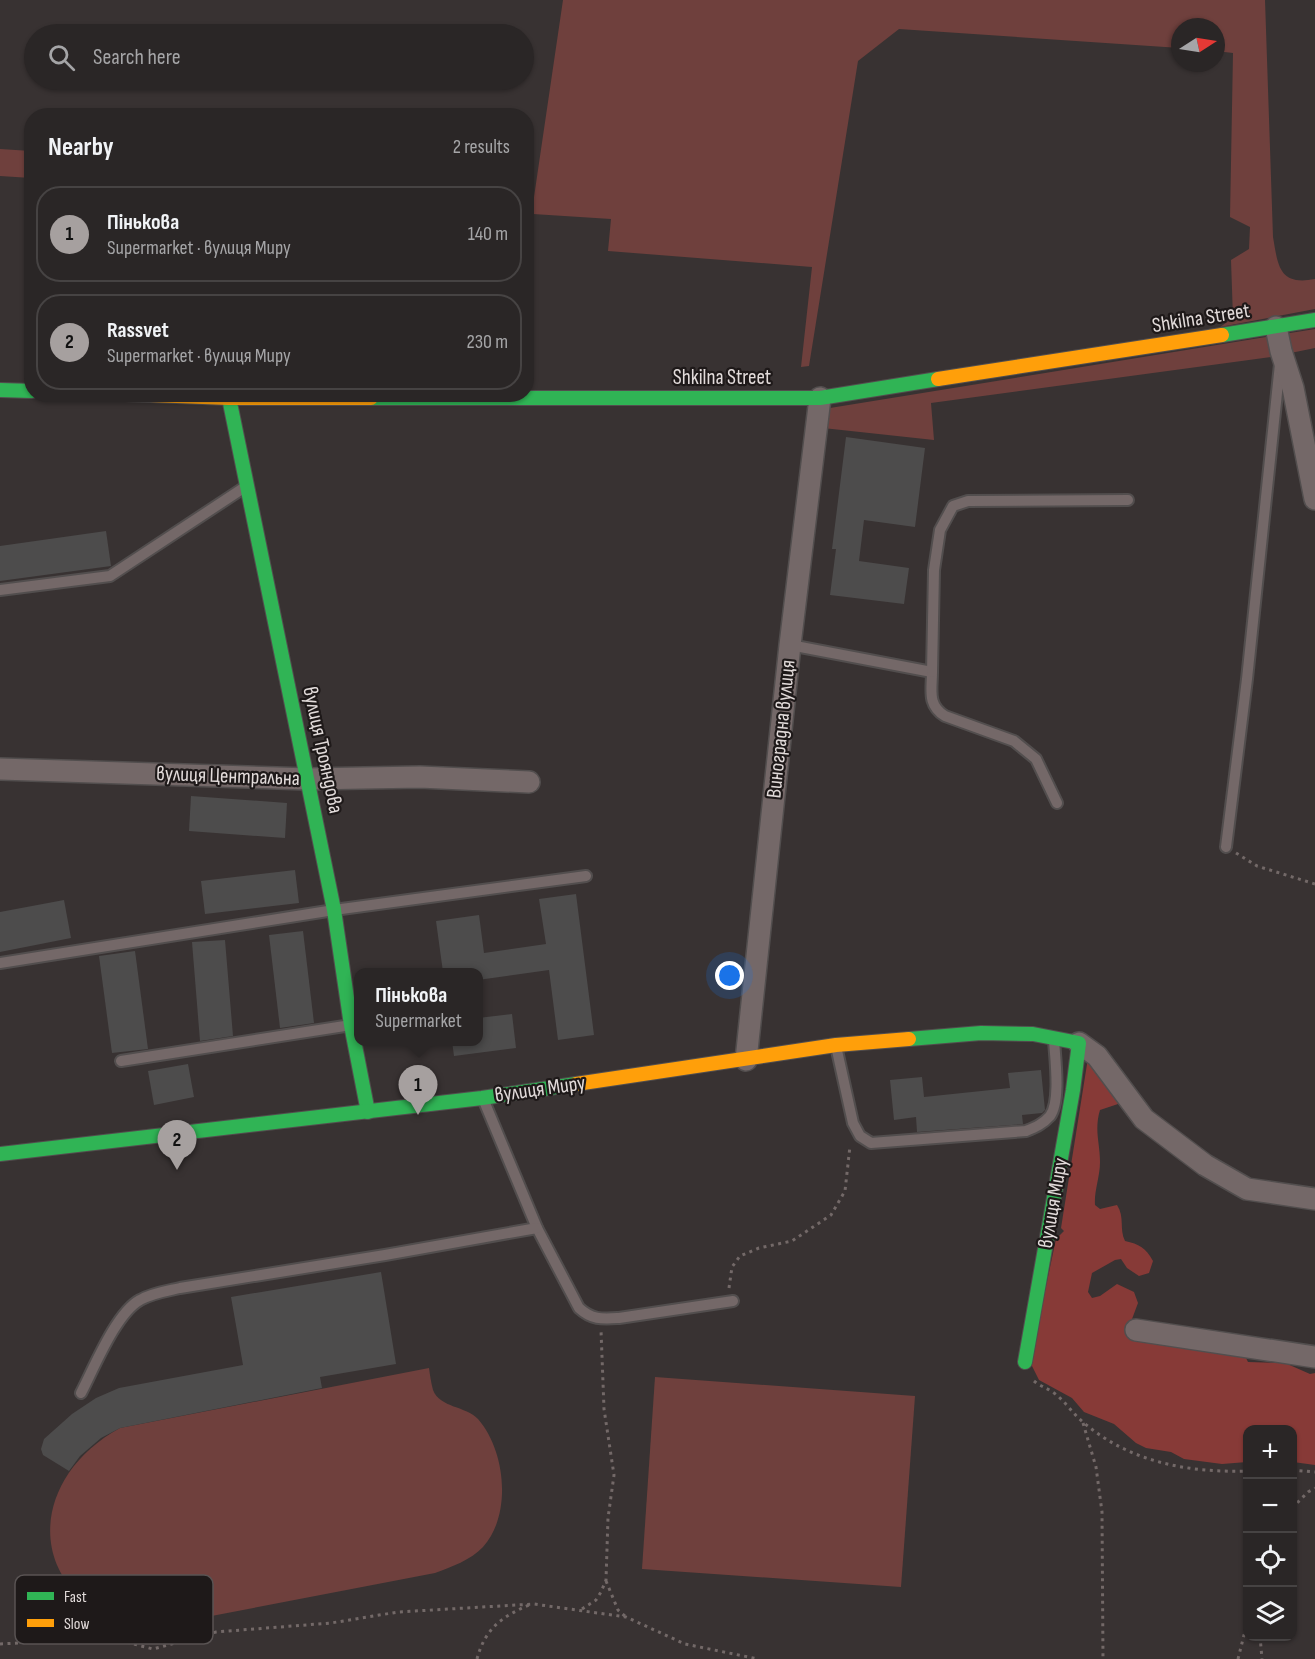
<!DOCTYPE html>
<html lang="en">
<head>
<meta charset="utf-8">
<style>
	:root { --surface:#2a2626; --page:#322e2e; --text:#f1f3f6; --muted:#a5a5a7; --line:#464343; --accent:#a6a09f }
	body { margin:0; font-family:"Sofia Sans Condensed",sans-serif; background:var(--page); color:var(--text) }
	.controls { position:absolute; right:18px; bottom:18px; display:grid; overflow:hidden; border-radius:12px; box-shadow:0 2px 4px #0004 }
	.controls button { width:54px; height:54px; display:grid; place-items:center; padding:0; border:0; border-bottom:2px solid var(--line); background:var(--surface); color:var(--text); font:30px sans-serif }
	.compass { position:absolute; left:1171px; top:18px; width:54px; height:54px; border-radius:50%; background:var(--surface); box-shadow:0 2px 4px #0004; rotate:78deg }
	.you { position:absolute; left:730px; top:976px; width:21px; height:21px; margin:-15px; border:4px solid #fff; border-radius:50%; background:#1a73e8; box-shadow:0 0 0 9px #1a73e833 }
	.badge { display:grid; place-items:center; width:39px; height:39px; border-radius:50%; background:var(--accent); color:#111; font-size:20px; font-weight:700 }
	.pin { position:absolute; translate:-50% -50px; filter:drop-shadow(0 2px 3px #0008) }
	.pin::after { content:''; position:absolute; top:32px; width:21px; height:18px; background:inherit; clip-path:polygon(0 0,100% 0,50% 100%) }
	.popup { position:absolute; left:354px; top:968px; width:129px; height:78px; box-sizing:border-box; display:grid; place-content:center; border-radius:12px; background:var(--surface); filter:drop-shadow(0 2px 4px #0005); font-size:20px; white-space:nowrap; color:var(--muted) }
	.popup b { font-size:22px; color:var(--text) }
	.popup::after { content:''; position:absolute; left:50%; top:100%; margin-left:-12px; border:12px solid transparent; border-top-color:var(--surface) }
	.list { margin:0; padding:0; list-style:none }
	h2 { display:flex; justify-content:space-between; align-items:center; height:78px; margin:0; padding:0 24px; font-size:26px }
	h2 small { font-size:20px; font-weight:400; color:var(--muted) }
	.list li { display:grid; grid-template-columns:39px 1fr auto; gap:18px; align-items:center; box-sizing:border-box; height:96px; margin:0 12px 12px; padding:0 12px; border:2px solid var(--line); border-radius:24px }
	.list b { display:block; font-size:22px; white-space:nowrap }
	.list p { margin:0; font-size:20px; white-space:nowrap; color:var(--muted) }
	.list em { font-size:20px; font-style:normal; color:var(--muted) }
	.icon { flex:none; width:33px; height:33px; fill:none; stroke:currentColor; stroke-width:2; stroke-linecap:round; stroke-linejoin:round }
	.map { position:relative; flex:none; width:1315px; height:1659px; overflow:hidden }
	.search { position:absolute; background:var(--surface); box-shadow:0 2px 4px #0004; left:24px; top:24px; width:510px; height:66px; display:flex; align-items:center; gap:15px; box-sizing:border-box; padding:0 21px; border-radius:33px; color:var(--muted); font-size:22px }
	.panel { position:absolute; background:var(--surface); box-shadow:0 2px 4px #0004; left:24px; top:108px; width:510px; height:294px; border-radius:24px }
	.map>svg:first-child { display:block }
	.green { fill:#6f403d }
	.forest { fill:#873a37 }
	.building { fill:#4d4c4c }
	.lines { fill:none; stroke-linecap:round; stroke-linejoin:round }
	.lane-casing { stroke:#524e4e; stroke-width:14 }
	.street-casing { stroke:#524e4e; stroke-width:24 }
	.fast-casing { stroke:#524e4e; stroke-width:16 }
	.slow-casing { stroke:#524e4e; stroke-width:16 }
	.path { stroke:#736968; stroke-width:3; stroke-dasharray:3 4.5; stroke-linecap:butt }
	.lane { stroke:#746868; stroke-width:10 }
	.street { stroke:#746868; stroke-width:21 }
	.fast { stroke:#30b455; stroke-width:14 }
	.slow { stroke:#ff9f0a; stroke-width:14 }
	.labels { text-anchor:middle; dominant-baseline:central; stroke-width:4.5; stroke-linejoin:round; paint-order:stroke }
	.street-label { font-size:21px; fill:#e2dbda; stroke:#1e1919 }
	.key { fill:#1e1919; stroke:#595353; stroke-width:1.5 }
	.key-label { font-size:16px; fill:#e2dbda }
</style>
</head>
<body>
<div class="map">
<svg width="1315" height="1659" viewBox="0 0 1315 1659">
	<rect width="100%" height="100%" fill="#383232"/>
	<g class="green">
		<path d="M563,0H1265L1273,237C1278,266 1279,286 1315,279V309L1220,327L1233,318L1231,260L1249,249L1250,227L1230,217L1233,53L1216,51V27H1180V48L899,29L858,61L809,366L801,367L812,267L608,251L611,219L533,214L531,226L527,225V205L534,197Z"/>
		<path d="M0,149L31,151V178L0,176Z"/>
		<path d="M1315,329V348L1271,357L931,403L934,440L823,428L830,408Z"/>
		<path d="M429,1368C430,1375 431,1383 433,1390C440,1408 466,1406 478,1419C506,1451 512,1515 483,1547C471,1560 451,1567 435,1573L154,1627C30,1613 15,1486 120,1428Z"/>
		<path d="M655,1377L915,1396L901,1587L642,1569Z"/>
	</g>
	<path class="forest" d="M1088,1058L1121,1103L1100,1110C1094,1130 1100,1143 1100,1162C1100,1177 1094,1191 1095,1205L1100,1209L1117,1205C1125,1217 1119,1229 1125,1241C1139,1244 1146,1248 1153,1261L1149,1273L1139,1276L1127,1268L1121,1259L1115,1260L1092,1273L1088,1292L1092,1298L1100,1296L1117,1284L1134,1292L1138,1303L1129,1327L1244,1354L1248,1362L1285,1363L1310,1374L1315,1373V1465L1293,1462L1292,1430H1248L1247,1462L1222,1464L1184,1459L1171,1452L1146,1448L1136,1443L1114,1424L1084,1412L1072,1398L1039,1380L1030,1362L1056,1239L1064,1231L1061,1228Z"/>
	<g class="building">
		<path d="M846,437L925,448L915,527L864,520L859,561L909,568L904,604L830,595L836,549H832Z"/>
		<path d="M106,531L111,566L0,581V546Z"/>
		<path d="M191,796L287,803L285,838L189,831Z"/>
		<path d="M295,870L299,903L205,914L201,881Z"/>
		<path d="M576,894L594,1035L558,1040L549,970L478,980V972H443L436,921L479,915L484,953L546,944L539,899Z"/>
		<path d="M64,900L71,938L0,952V912Z"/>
		<path d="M303,931L314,1023L280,1028L269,935Z"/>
		<path d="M225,940L233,1036L200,1041L192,942Z"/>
		<path d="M135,951L148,1049L112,1053L99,956Z"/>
		<path d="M512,1014L516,1048L454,1056L452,1041H478V1018Z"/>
		<path d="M188,1064L194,1097L154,1105L148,1071Z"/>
		<path d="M1041,1070L1045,1110L1042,1113L1022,1115L1023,1124L917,1132L916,1117L894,1120L890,1080L922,1077L924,1097L1010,1088L1008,1073Z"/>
		<path d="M381,1272L396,1364L320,1377L322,1388L120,1428L101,1438L80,1456L69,1471L43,1455L41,1449L44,1439L72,1414L96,1398L119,1388L243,1365L231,1297Z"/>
	</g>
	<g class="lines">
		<defs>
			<g id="lane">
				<path d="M0,590L110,576L245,487"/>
				<path d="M790,645L932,672C932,690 927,705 945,716L1014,741L1036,759L1057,803"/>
				<path d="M932,672L934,570L940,530L953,506L968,501L1128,500"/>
				<path d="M1226,847L1247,679L1280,364"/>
				<path d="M0,963L334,910L586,876"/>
				<path d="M836,1046L853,1123L860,1136L871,1143L1026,1131C1036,1127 1043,1124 1050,1116C1061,1101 1055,1058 1054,1040"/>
				<path d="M121,1061L351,1025"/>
				<path d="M484,1101L537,1228L579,1308C592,1320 602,1319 619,1318L733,1301"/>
				<path d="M81,1393C94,1368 116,1313 140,1300C152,1293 167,1291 180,1288L385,1255L537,1228"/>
			</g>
			<g id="street">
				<path d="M1276,327L1281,351L1293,388L1315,499"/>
				<path d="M0,769L308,779L420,777L529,782"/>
				<path d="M1079,1043L1097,1056L1144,1119L1205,1165L1247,1189L1315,1199"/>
				<path d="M746,1060L790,645L820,398"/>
				<path d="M1136,1330L1315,1357"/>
			</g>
			<g id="fast">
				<path d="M1222,335L1315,320"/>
				<path d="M0,390L32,391"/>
				<path d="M229,398L334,910L351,1025L368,1112"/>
				<path d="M371,398H820L938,379"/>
				<path d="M909,1039L981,1033L1033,1034L1079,1043L1073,1090L1025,1362"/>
				<path d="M0,1154L482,1098L576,1084"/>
			</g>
			<g id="slow">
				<path d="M938,379L1222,335"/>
				<path d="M124,394L229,398H371"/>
				<path d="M576,1084L836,1045L909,1039"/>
			</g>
		</defs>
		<use href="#lane" class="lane-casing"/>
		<use href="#street" class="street-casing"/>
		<use href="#fast" class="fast-casing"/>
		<use href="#slow" class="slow-casing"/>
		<g class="path">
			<path d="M1236,853L1257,866L1315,884"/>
			<path d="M729,1288L732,1267L740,1256L759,1248L792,1241L831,1215L845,1191L850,1146"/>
			<path d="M1034,1381C1040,1386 1047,1388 1054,1393C1065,1401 1072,1413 1083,1422C1129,1462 1188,1473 1248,1471"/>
			<path d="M1083,1423L1096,1467L1102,1512L1103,1659"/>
			<path d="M1292,1470L1315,1472"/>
			<path d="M1292,1508L1308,1492L1315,1488"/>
			<path d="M606,1581L618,1610L626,1617"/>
			<path d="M582,1609L596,1600L601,1592L606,1580L608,1518L614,1475L604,1409L601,1330"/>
			<path d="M1260,1636L1262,1659"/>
			<path d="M0,1644L111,1638L153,1649L216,1632L331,1623L398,1612L534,1604L626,1617L685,1644L758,1659"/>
			<path d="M477,1659C485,1629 501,1617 529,1605"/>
			<path d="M1238,1659L1248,1619"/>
		</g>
		<use href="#lane" class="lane"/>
		<use href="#street" class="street"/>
		<use href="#fast" class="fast"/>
		<use href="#slow" class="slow"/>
	</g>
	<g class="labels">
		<g class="street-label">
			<text transform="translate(1201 318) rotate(-9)">Shkilna Street</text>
			<text x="722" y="377">Shkilna Street</text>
			<text transform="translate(781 729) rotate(-84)">Виноградна вулиця</text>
			<text transform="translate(323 750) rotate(78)">вулиця Трояндова</text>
			<text transform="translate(228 776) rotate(2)">вулиця Центральна</text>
			<text transform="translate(540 1089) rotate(-8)">вулиця Миру</text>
			<text transform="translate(1053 1203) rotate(-80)">вулиця Миру</text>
		</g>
	</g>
	<rect x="15" y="1575" width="198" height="69" rx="9" class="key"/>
	<rect x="27" y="1592" width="27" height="8" fill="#30b455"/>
	<rect x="27" y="1619" width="27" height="8" fill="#ff9f0a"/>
	<g class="key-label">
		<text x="64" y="1602">Fast</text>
		<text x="64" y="1629">Slow</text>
	</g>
</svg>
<div class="controls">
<button>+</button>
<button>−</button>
<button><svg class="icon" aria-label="locate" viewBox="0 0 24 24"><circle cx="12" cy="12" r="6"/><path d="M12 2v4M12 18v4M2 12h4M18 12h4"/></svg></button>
<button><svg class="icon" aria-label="layers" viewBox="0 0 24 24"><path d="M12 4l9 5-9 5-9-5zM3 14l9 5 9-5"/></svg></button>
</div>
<svg class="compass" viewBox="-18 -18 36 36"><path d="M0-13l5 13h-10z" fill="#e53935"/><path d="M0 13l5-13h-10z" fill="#a5a5a7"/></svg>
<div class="you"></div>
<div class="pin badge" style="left:418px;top:1115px">1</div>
<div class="popup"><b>Пінькова</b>Supermarket</div>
<div class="pin badge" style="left:177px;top:1170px">2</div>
<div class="search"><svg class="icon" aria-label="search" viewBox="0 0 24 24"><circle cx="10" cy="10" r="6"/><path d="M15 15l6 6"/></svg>Search here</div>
<section class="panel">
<h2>Nearby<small>2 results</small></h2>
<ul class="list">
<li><span class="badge">1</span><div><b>Пінькова</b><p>Supermarket · вулиця Миру</p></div><em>140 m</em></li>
<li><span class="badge">2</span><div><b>Rassvet</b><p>Supermarket · вулиця Миру</p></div><em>230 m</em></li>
</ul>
</section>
</div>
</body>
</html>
